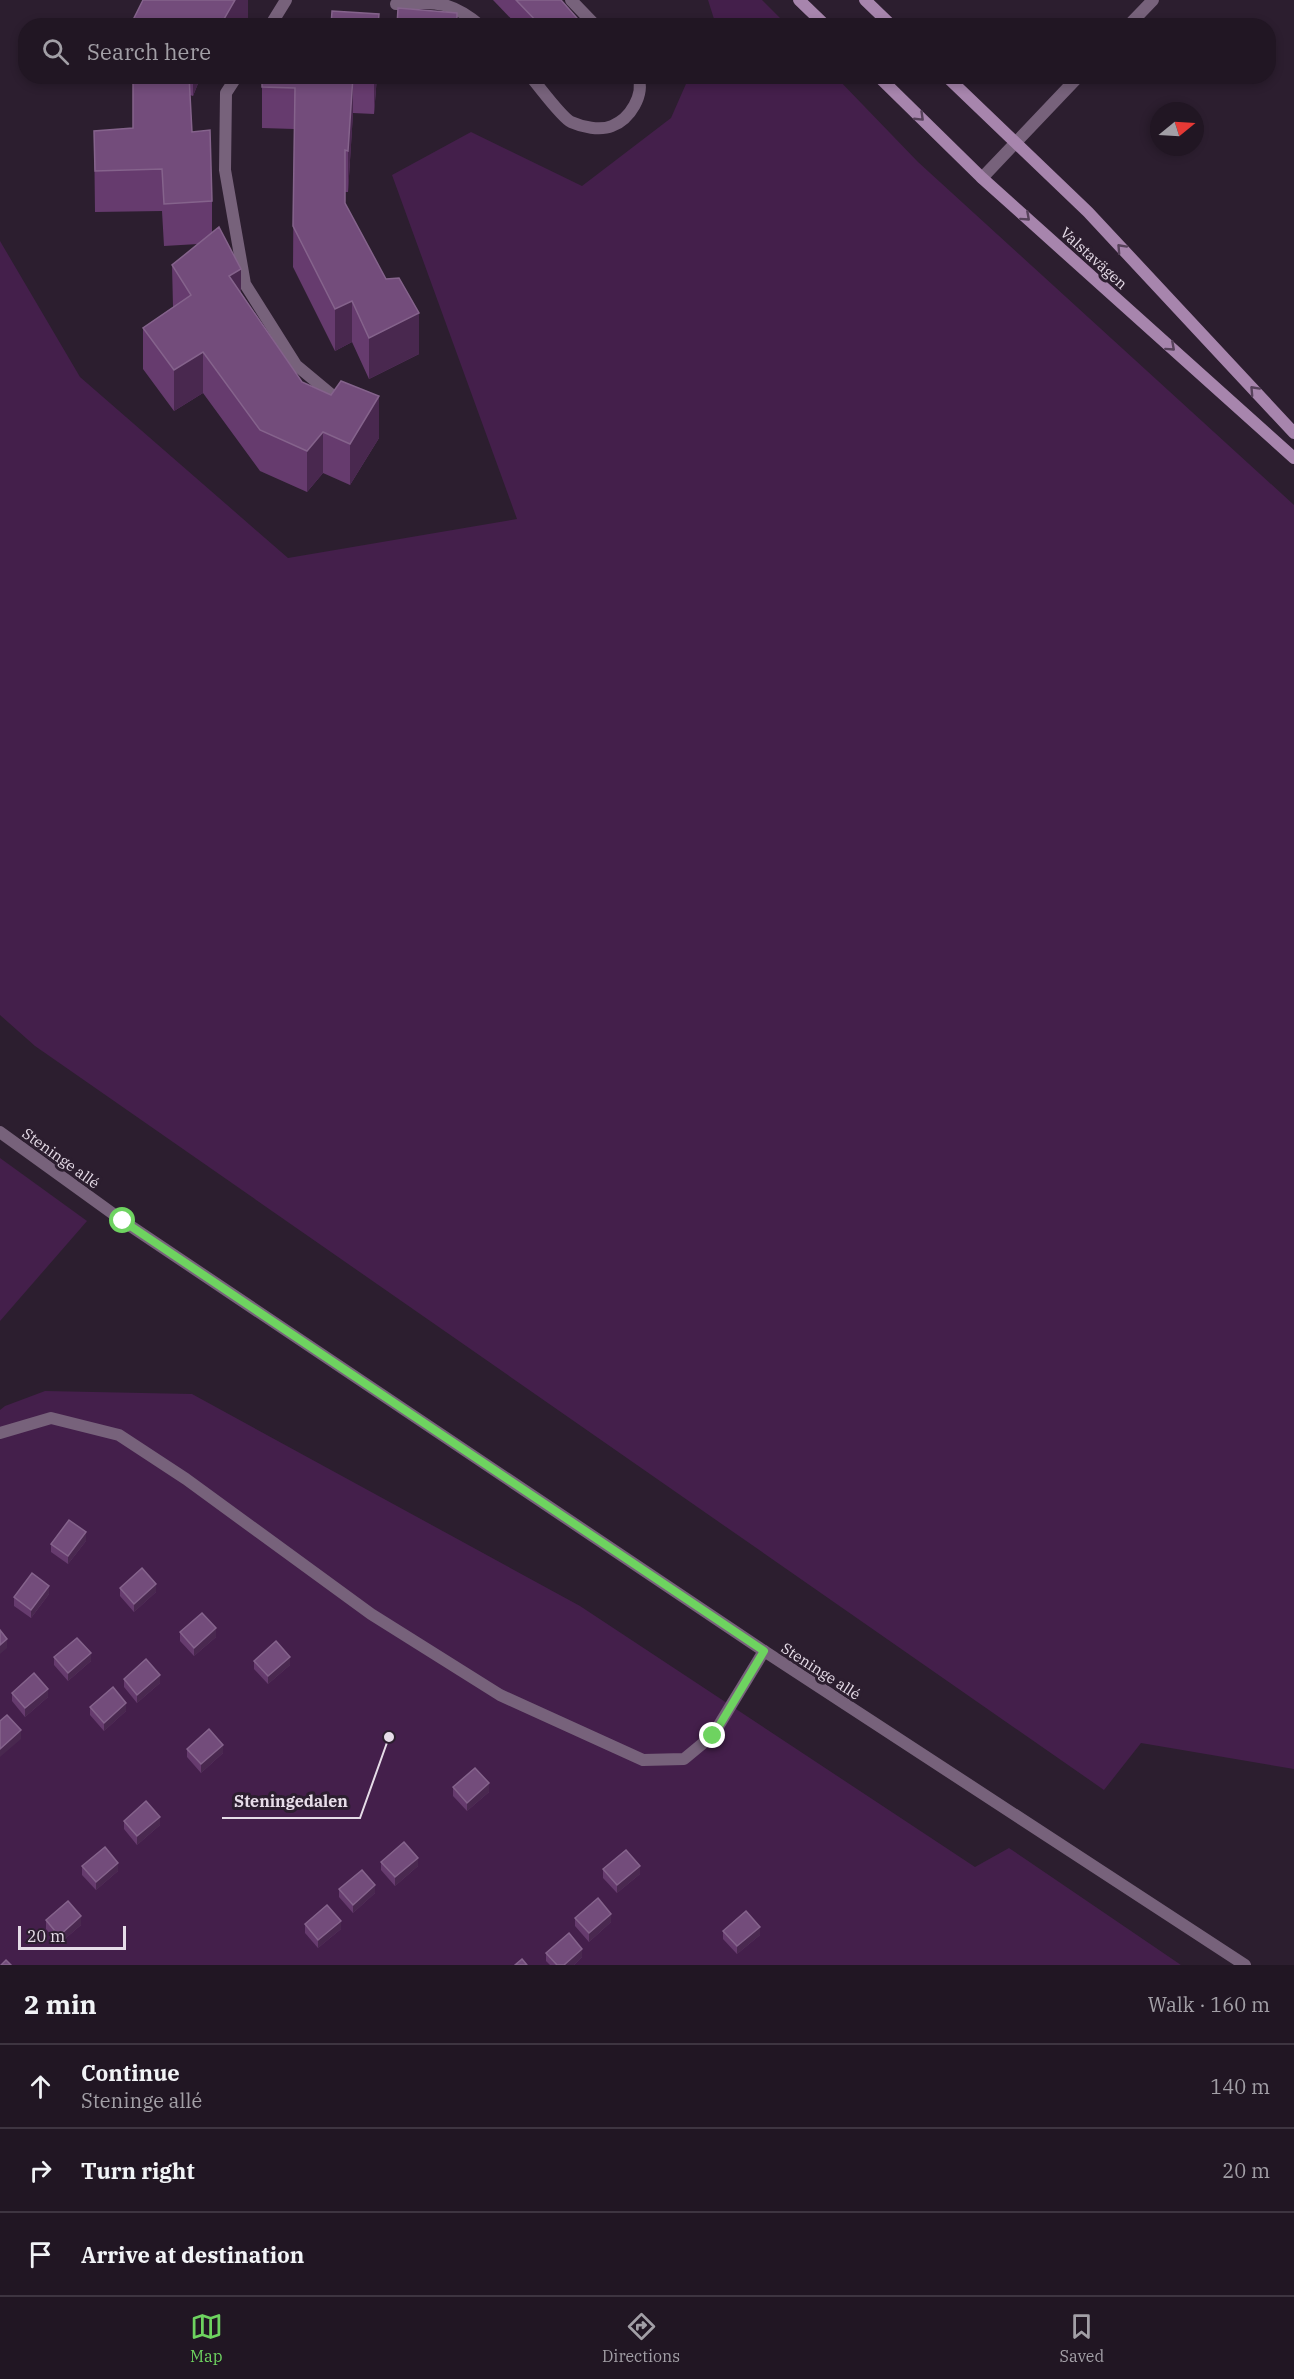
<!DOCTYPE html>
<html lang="en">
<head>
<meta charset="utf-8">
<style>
	:root { --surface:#211623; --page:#2d2330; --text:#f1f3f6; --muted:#a29fa6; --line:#3e3541; --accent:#6ed360 }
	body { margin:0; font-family:"IBM Plex Serif",serif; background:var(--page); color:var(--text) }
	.compass { position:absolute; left:1150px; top:102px; width:54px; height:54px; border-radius:50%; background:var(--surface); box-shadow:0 3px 9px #0003; rotate:72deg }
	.scale { position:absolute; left:18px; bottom:15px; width:108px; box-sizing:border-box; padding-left:6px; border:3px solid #e6dce8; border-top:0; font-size:16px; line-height:21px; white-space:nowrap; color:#e6dce8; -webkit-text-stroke:4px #2c1e2f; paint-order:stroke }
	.stop { position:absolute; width:18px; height:18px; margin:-14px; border:4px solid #6ed360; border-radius:50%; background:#fff }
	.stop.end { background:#6ed360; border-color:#fff; box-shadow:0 2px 6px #0008 }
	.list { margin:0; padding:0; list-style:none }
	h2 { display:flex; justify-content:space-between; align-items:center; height:78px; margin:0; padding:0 24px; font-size:26px }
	h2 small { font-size:20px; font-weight:400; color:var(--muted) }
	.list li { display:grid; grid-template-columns:39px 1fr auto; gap:18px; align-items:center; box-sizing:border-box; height:84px; padding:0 24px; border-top:2px solid var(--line) }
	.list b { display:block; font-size:22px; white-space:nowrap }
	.list p { margin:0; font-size:20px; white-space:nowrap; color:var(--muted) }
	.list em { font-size:20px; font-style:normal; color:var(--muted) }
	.icon { flex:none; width:33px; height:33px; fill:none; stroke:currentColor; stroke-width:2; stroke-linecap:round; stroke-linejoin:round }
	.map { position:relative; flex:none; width:1294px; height:1965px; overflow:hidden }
	.search { position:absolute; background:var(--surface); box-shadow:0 3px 9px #0003; left:18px; right:18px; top:18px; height:66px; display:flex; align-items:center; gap:15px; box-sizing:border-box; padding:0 21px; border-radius:24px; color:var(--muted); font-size:22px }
	.sheet { height:330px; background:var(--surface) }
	nav { display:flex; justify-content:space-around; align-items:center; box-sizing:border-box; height:84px; border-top:2px solid var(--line); background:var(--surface); font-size:16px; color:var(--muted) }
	nav a { display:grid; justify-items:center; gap:3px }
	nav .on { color:var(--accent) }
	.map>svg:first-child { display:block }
	.green { fill:#441f4b }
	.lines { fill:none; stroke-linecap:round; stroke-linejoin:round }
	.street { stroke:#77627b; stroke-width:12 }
	.secondary { stroke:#a785ad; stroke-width:12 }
	.wall { fill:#663b6e }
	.shaded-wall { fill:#49284f }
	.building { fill:#734c7b; stroke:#85638c; stroke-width:1.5 }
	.oneway { stroke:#57425b }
	.route { stroke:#6ed360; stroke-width:8 }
	.labels { text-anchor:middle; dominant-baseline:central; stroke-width:6; stroke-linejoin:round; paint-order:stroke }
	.street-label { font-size:15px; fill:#e6dce8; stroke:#2c1e2f }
	.leader { fill:none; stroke:#e6dce8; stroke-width:2 }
	.callout-dot { fill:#e6dce8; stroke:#2c1e2f; stroke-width:2 }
	.callout-label { font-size:16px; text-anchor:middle; font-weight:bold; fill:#e6dce8; stroke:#2c1e2f; stroke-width:6; stroke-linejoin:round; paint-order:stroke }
</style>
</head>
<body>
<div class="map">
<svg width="1294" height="1965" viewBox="0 0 1294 1965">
	<rect width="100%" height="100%" fill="#2c1e2f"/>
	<g class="green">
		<path d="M708,0H762L787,25H711L714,19Z"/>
		<path d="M689,77H836L918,162L1294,505V1769L1141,1743L1104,1790L35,1046L0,1015V241L80,377L288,558L517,519L392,175L471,132L582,186L671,118Z"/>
		<path d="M0,1158L87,1221L0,1321Z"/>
		<path d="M45,1391L192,1394L580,1606L975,1867L1009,1848L1181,1965H0V1410L5,1406Z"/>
	</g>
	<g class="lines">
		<g class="street">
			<path d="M571,0L596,26"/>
			<path d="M396,4C436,2 450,0 481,26"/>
			<path d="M270,26L286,0"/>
			<path d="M1128,26L1153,0"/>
			<path d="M237,76L226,93L225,170L245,284L296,365L344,405"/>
			<path d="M530,76C539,86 561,117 571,122C582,127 600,131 612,126C630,119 645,95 638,76"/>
			<path d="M982,178L1079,76"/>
			<path d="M0,1132L123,1221L764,1651L1245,1965"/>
			<path d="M0,1433L51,1418L119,1435L186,1479L371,1614L500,1695L643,1760L684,1759L713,1735L764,1651"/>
		</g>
		<g class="secondary">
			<path d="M799,0L826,26"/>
			<path d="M865,0L892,26"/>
			<path d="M878,76L982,178L1294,458"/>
			<path d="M946,76L1088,212L1294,433"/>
		</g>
	</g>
	<g class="wall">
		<path d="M493,0H561L584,26H518Z"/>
		<path d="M133,76H201L193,96L190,95L192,132L212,201V232L241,293L302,382L379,438L350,485L323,473L307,492L260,471L203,393L174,411L143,369V328L173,307L172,265L198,244L164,246L162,211L95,212L94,131L133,128Z"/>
		<path d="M262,76H377L374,114L353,113L348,192H345V203L419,354L369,379L352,342L335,351L293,267L294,129L262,128Z"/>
		<path d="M86,1541L68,1564L51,1552V1544Z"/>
		<path d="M120,1588L156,1592L134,1612L120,1596Z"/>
		<path d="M49,1594L31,1618L14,1606V1597Z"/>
		<path d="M180,1632L216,1637L194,1656L180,1641Z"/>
		<path d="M54,1657L91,1661L68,1681L54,1665Z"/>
		<path d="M254,1661L290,1665L268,1684L254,1669Z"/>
		<path d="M124,1679L160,1683L137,1703L124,1687Z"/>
		<path d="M12,1693L48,1697L25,1717L12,1701Z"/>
		<path d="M90,1707L126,1711L104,1731L90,1715Z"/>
		<path d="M187,1749L223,1753L201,1773L187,1757Z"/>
		<path d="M453,1787L489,1792L467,1811L453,1796Z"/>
		<path d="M124,1821L160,1825L137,1845L124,1829Z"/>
		<path d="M381,1862L418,1866L395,1886L381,1870Z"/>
		<path d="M82,1866L118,1871L96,1890L82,1875Z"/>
		<path d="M603,1869L640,1874L617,1893L603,1878Z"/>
		<path d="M339,1889L375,1893L353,1913L339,1897Z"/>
		<path d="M575,1918L611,1922L589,1942L575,1926Z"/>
		<path d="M46,1920L81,1925L59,1944L46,1929Z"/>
		<path d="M305,1924L341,1929L318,1948L305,1933Z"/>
		<path d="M723,1931L760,1935L737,1954L723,1939Z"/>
		<path d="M546,1953L582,1957L574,1965H550L546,1961Z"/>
	</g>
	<g class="shaded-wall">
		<path d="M235,0H248V18L244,26H220Z"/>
		<path d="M193,76H201L193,96Z"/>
		<path d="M353,76V113L348,192V151Z"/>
		<path d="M374,76H377L374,114Z"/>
		<path d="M241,269V310L229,276Z"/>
		<path d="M352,301V342L335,351V309Z"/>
		<path d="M419,313V354L369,379V338Z"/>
		<path d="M203,352V393L174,411V370Z"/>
		<path d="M379,396V438L350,485V444Z"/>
		<path d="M323,432V473L307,492V451Z"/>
		<path d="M86,1532V1541L68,1564V1556Z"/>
		<path d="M156,1584V1592L134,1612V1604Z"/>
		<path d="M49,1586V1594L31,1618V1610Z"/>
		<path d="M216,1628V1637L194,1656V1648Z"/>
		<path d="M7,1639V1648L0,1654V1645Z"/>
		<path d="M91,1653V1661L68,1681V1673Z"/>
		<path d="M290,1657V1665L268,1684V1676Z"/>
		<path d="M160,1675V1683L137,1703V1695Z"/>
		<path d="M48,1689V1697L25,1717V1708Z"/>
		<path d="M126,1703V1711L104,1731V1723Z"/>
		<path d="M21,1730V1739L0,1757V1749Z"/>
		<path d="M223,1745V1753L201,1773V1764Z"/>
		<path d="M489,1783V1792L467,1811V1803Z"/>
		<path d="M160,1817V1825L137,1845V1836Z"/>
		<path d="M418,1858V1866L395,1886V1877Z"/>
		<path d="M118,1863V1871L96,1890V1882Z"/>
		<path d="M640,1866V1874L617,1893V1885Z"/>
		<path d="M375,1885V1893L353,1913V1905Z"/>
		<path d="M611,1914V1922L589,1942V1933Z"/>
		<path d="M81,1916V1925L59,1944V1936Z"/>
		<path d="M341,1921V1929L318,1948V1940Z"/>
		<path d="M760,1927V1935L737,1954V1946Z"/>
		<path d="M582,1949V1957L574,1965H564Z"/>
	</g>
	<g class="building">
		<path d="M143,0H235L220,26H208L206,24L205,26H133V20Z"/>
		<path d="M516,0H561L584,26H541Z"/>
		<path d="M398,8L457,13V26H397Z"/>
		<path d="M332,11L379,14L378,26H331Z"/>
		<path d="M133,76H189L192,132L210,130L212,201L164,204L162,169L95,171L94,131L133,128Z"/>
		<path d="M262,76H353L348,151L345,150V203L386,279L399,278L419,313L369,338L352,301L335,309L293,226L295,88L262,87Z"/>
		<path d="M219,227L241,269L229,276L302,382L331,395L341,381L379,396L350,444L323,432L307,451L260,430L203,352L174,370L143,328L191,295L172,265Z"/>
		<path d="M69,1520L86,1532L68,1556L51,1544Z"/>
		<path d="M142,1568L156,1584L134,1604L120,1588Z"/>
		<path d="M32,1573L49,1586L31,1610L14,1597Z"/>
		<path d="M202,1613L216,1628L194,1648L180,1632Z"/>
		<path d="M0,1630L7,1639L0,1645Z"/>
		<path d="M77,1638L91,1653L68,1673L54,1657Z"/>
		<path d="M276,1641L290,1657L268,1676L254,1661Z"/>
		<path d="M146,1659L160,1675L137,1695L124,1679Z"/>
		<path d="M34,1673L48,1689L25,1708L12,1693Z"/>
		<path d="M113,1687L126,1703L104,1723L90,1707Z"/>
		<path d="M7,1715L21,1730L0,1749V1721Z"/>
		<path d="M209,1729L223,1745L201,1764L187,1749Z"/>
		<path d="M475,1768L489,1783L467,1803L453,1787Z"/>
		<path d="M146,1801L160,1817L137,1836L124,1821Z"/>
		<path d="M404,1842L418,1858L395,1877L381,1862Z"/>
		<path d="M105,1847L118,1863L96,1882L82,1866Z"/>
		<path d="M626,1850L640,1866L617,1885L603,1869Z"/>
		<path d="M362,1870L375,1885L353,1905L339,1889Z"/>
		<path d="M598,1898L611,1914L589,1933L575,1918Z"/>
		<path d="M68,1901L81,1916L59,1936L46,1920Z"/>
		<path d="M327,1905L341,1921L318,1940L305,1924Z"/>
		<path d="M746,1911L760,1927L737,1946L723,1931Z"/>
		<path d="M569,1933L582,1949L564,1965H557L546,1953Z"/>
		<path d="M522,1959L527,1965H515Z"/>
		<path d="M6,1960L11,1965H1Z"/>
	</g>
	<defs><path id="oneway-chevron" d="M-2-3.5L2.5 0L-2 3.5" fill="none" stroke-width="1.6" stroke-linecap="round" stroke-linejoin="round" transform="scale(1.5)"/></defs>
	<g class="oneway">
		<use href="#oneway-chevron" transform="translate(920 117) rotate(44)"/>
		<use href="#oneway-chevron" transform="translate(1026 217) rotate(42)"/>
		<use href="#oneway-chevron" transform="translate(1121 248) rotate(-133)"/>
		<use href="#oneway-chevron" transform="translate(1171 347) rotate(42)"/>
		<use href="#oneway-chevron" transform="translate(1254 390) rotate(-133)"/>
	</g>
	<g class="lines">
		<path class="route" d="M123,1221L764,1651L713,1736"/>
	</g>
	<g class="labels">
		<g class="street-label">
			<text transform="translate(1094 258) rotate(42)">Valstavägen</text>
			<text transform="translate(61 1158) rotate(36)">Steninge allé</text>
			<text transform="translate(821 1671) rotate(33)">Steninge allé</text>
		</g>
	</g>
	<path class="leader" d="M389 1737L360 1818H222"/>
	<circle class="callout-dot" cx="389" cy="1737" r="6"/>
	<g class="callout-label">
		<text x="291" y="1807">Steningedalen</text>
	</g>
</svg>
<svg class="compass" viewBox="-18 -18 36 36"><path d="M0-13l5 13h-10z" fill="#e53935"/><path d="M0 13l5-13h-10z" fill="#a29fa6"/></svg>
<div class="scale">20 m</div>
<div class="stop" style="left:123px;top:1221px"></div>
<div class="stop end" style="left:713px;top:1736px"></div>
<div class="search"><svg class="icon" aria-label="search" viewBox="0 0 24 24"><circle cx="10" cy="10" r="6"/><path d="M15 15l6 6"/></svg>Search here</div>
</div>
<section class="sheet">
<h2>2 min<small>Walk · 160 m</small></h2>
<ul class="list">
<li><svg class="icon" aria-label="ahead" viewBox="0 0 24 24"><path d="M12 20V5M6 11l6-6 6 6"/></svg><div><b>Continue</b><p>Steninge allé</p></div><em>140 m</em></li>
<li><svg class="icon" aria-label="right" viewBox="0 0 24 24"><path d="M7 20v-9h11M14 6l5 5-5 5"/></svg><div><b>Turn right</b></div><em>20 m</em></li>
<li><svg class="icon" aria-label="arrive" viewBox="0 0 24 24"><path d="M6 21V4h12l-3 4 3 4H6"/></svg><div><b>Arrive at destination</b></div></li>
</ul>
</section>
<nav>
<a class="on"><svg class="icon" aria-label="map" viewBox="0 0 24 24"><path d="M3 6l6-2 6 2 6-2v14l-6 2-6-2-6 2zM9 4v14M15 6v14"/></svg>Map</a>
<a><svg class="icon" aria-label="directions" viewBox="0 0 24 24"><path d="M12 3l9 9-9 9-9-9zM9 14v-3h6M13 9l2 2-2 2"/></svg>Directions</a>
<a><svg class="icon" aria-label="saved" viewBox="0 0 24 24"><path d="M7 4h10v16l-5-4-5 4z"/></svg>Saved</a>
</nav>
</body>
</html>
